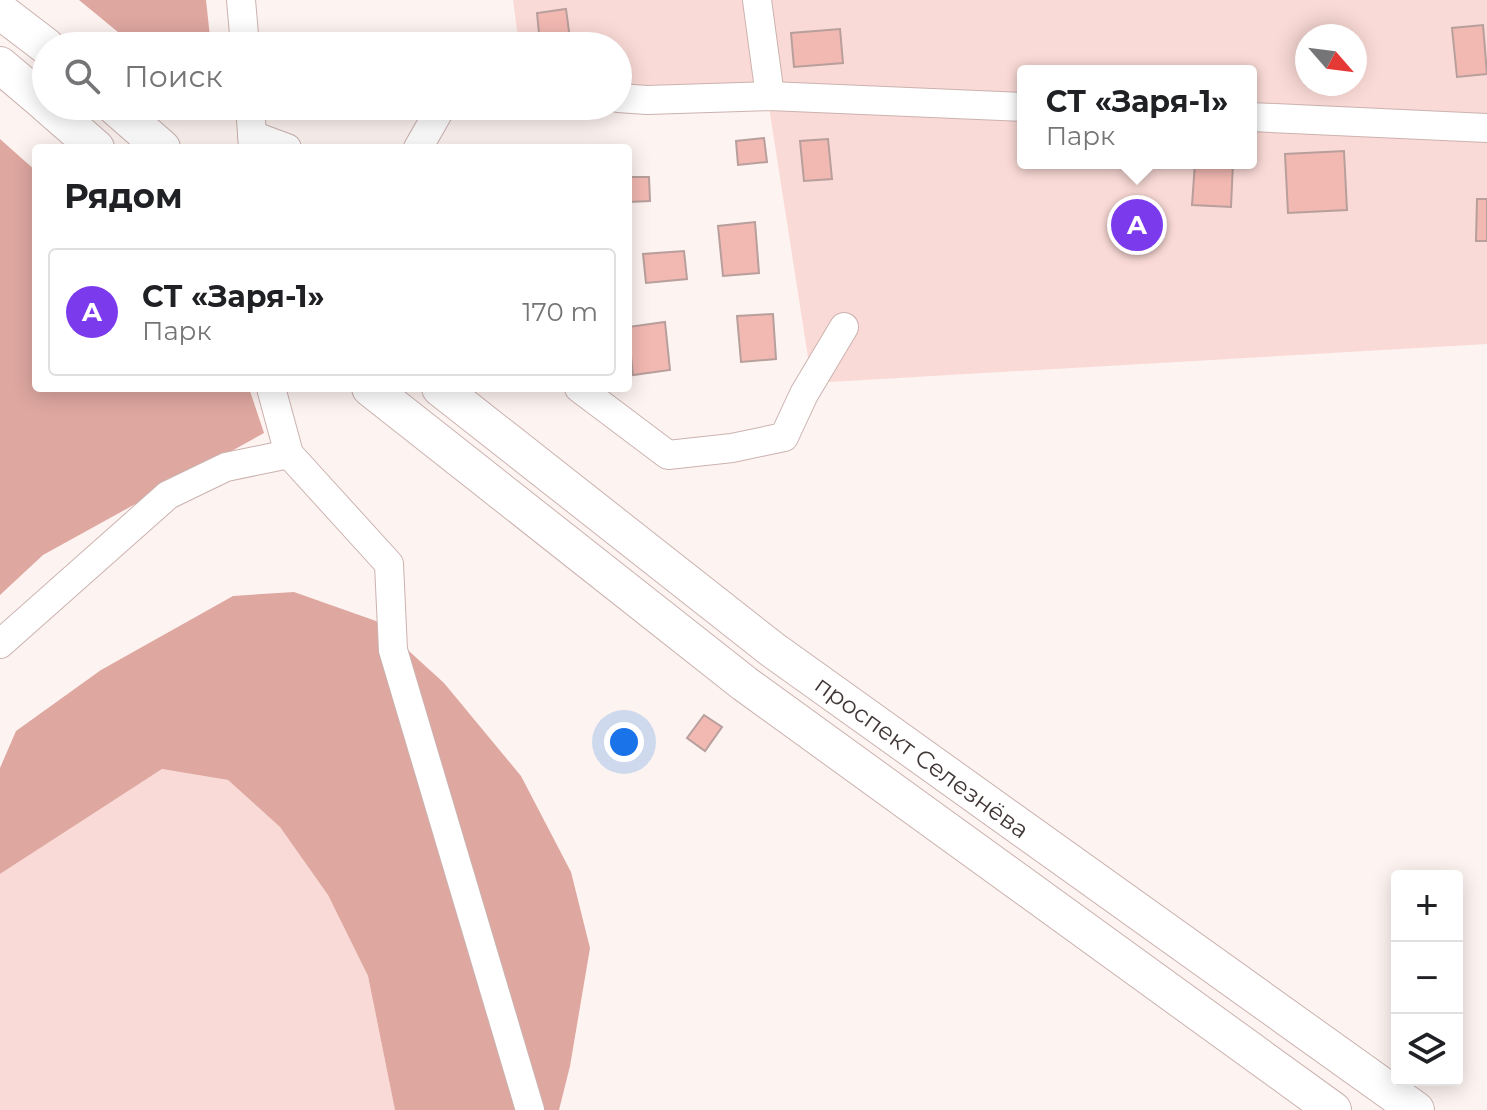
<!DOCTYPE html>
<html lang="ru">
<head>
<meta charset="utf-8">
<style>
	:root { --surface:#fff; --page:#f2f2f2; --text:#202124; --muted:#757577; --line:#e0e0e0; --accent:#7c3aed }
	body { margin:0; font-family:Montserrat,sans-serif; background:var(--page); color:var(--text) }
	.controls { position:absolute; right:24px; bottom:24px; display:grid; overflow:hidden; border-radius:8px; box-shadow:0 4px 20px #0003 }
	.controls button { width:72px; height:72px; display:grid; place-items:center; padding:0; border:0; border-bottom:2px solid var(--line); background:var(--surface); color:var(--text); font:40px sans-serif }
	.compass { position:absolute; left:1295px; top:24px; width:72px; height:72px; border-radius:50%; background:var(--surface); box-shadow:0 4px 20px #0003; rotate:118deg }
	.you { position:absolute; left:624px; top:742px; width:28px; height:28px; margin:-20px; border:6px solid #fff; border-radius:50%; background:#1a73e8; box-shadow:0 0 0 12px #1a73e833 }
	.badge { display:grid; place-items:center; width:52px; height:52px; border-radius:50%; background:var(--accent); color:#fff; font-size:26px; font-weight:700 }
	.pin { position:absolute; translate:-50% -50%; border:4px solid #fff; box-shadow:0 2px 8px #0006 }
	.popup { position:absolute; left:1017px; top:65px; width:240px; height:104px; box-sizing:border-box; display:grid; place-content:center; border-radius:8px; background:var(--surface); filter:drop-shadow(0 2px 6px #0005); font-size:26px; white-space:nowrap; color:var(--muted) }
	.popup b { font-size:30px; color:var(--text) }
	.popup::after { content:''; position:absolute; left:50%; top:100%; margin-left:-16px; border:16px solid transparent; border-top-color:var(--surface) }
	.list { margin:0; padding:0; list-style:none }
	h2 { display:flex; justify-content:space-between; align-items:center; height:104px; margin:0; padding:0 32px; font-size:34px }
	h2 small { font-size:26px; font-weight:400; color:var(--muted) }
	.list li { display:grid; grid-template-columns:52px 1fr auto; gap:24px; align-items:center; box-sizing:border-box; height:128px; margin:0 16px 16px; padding:0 16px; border:2px solid var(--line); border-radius:8px }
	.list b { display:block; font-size:30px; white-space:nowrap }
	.list p { margin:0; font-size:26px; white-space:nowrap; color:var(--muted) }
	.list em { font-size:26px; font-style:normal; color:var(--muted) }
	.icon { flex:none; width:44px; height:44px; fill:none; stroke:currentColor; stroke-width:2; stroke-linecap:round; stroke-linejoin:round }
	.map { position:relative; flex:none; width:1487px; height:1110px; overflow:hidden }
	.search { position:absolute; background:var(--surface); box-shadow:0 4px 20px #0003; left:32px; top:32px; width:600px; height:88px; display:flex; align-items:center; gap:20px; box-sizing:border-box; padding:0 28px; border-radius:44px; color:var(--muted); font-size:30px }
	.panel { position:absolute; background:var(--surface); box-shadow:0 4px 20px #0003; left:32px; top:144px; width:600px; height:248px; border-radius:8px }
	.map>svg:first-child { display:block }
	.green { fill:#fadad6; fill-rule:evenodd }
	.forest { fill:#dea7a0 }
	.building { fill:#f2b9b2; stroke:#b89f9c; stroke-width:2 }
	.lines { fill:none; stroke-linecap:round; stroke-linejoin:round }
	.minor-casing { stroke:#cbb2af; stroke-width:30 }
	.major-casing { stroke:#cbb2af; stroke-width:38 }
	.minor { stroke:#fff; stroke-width:28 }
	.major { stroke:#fff; stroke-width:36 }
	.labels { text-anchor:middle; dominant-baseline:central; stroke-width:6; stroke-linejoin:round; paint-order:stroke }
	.street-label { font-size:24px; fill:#413736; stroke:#fff }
</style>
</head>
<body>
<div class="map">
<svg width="1487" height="1110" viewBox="0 0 1487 1110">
	<rect width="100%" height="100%" fill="#fdf3f1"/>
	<g class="green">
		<path d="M513,0H1487V344L812,383L769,107L618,103V46H519ZM1307,36H1355V84H1307ZM1023,71H1251V163H1023Z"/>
		<path d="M162,769L228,780L280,827L328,895L368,976L395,1110H0V874Z"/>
	</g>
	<g class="forest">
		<path d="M79,0H206L211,46H135Z"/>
		<path d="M0,139L36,171V388H249L264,433L43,555L0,595Z"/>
		<path d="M294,592L376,621L444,683L521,776L571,872L590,948L570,1066L559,1110H395L368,976L328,895L280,827L228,780L162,769L0,874V768L16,731L101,670L233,596Z"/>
	</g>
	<g class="building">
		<path d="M566,9L570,39L540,43L537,13Z"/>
		<path d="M1483,25L1487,74L1457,77L1452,28Z"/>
		<path d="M840,29L843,63L794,67L791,33Z"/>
		<path d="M764,138L767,162L738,165L736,141Z"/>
		<path d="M828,139L832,179L804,181L800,141Z"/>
		<path d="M1344,151L1347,210L1288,213L1285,154Z"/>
		<path d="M1195,163H1233L1231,207L1192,205Z"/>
		<path d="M628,177H649L650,201L628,202Z"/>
		<path d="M1477,199H1487V241H1476Z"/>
		<path d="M755,222L759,273L723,276L718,226Z"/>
		<path d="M684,251L687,279L646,283L643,254Z"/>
		<path d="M773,314L776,359L741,362L737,316Z"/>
		<path d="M665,322L670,370L633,375L628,327Z"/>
		<path d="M704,715L722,727L705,751L687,738Z"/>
	</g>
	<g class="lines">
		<defs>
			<g id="minor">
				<path d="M241,0L245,46"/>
				<path d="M757,0L770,96"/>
				<path d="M618,98L647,100L770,96L1023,107"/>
				<path d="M250,106L253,148"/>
				<path d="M1251,117L1487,128"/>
				<path d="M252,135L287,148"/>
				<path d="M418,148L442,106"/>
				<path d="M271,388L289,454L389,564L393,650L530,1110"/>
				<path d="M579,388L668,455L732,448L784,437L804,394L844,327"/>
				<path d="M0,644L168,495L226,467L289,454"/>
			</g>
			<g id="major">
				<path d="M0,11L46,46"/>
				<path d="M0,65L46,104"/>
				<path d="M48,106L96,148"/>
				<path d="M114,106L162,148"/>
				<path d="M370,388L745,684L1333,1110"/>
				<path d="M440,388L773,650L1416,1110"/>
			</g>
		</defs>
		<use href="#minor" class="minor-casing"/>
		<use href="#major" class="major-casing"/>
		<use href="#minor" class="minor"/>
		<use href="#major" class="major"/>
	</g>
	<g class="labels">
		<g class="street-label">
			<text transform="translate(922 757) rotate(36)">проспект Селезнёва</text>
		</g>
	</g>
</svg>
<div class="controls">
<button>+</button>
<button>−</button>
<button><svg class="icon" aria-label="layers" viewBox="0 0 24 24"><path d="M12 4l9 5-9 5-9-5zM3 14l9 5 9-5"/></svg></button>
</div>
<svg class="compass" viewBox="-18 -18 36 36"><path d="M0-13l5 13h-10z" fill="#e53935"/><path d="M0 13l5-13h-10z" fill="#757577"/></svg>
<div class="you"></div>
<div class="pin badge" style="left:1137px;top:225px">A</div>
<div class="popup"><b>СТ «Заря-1»</b>Парк</div>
<div class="search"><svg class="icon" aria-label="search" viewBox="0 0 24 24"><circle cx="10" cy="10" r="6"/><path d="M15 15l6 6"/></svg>Поиск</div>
<section class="panel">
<h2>Рядом<small></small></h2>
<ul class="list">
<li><span class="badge">A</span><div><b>СТ «Заря-1»</b><p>Парк</p></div><em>170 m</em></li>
</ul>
</section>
</div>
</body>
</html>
